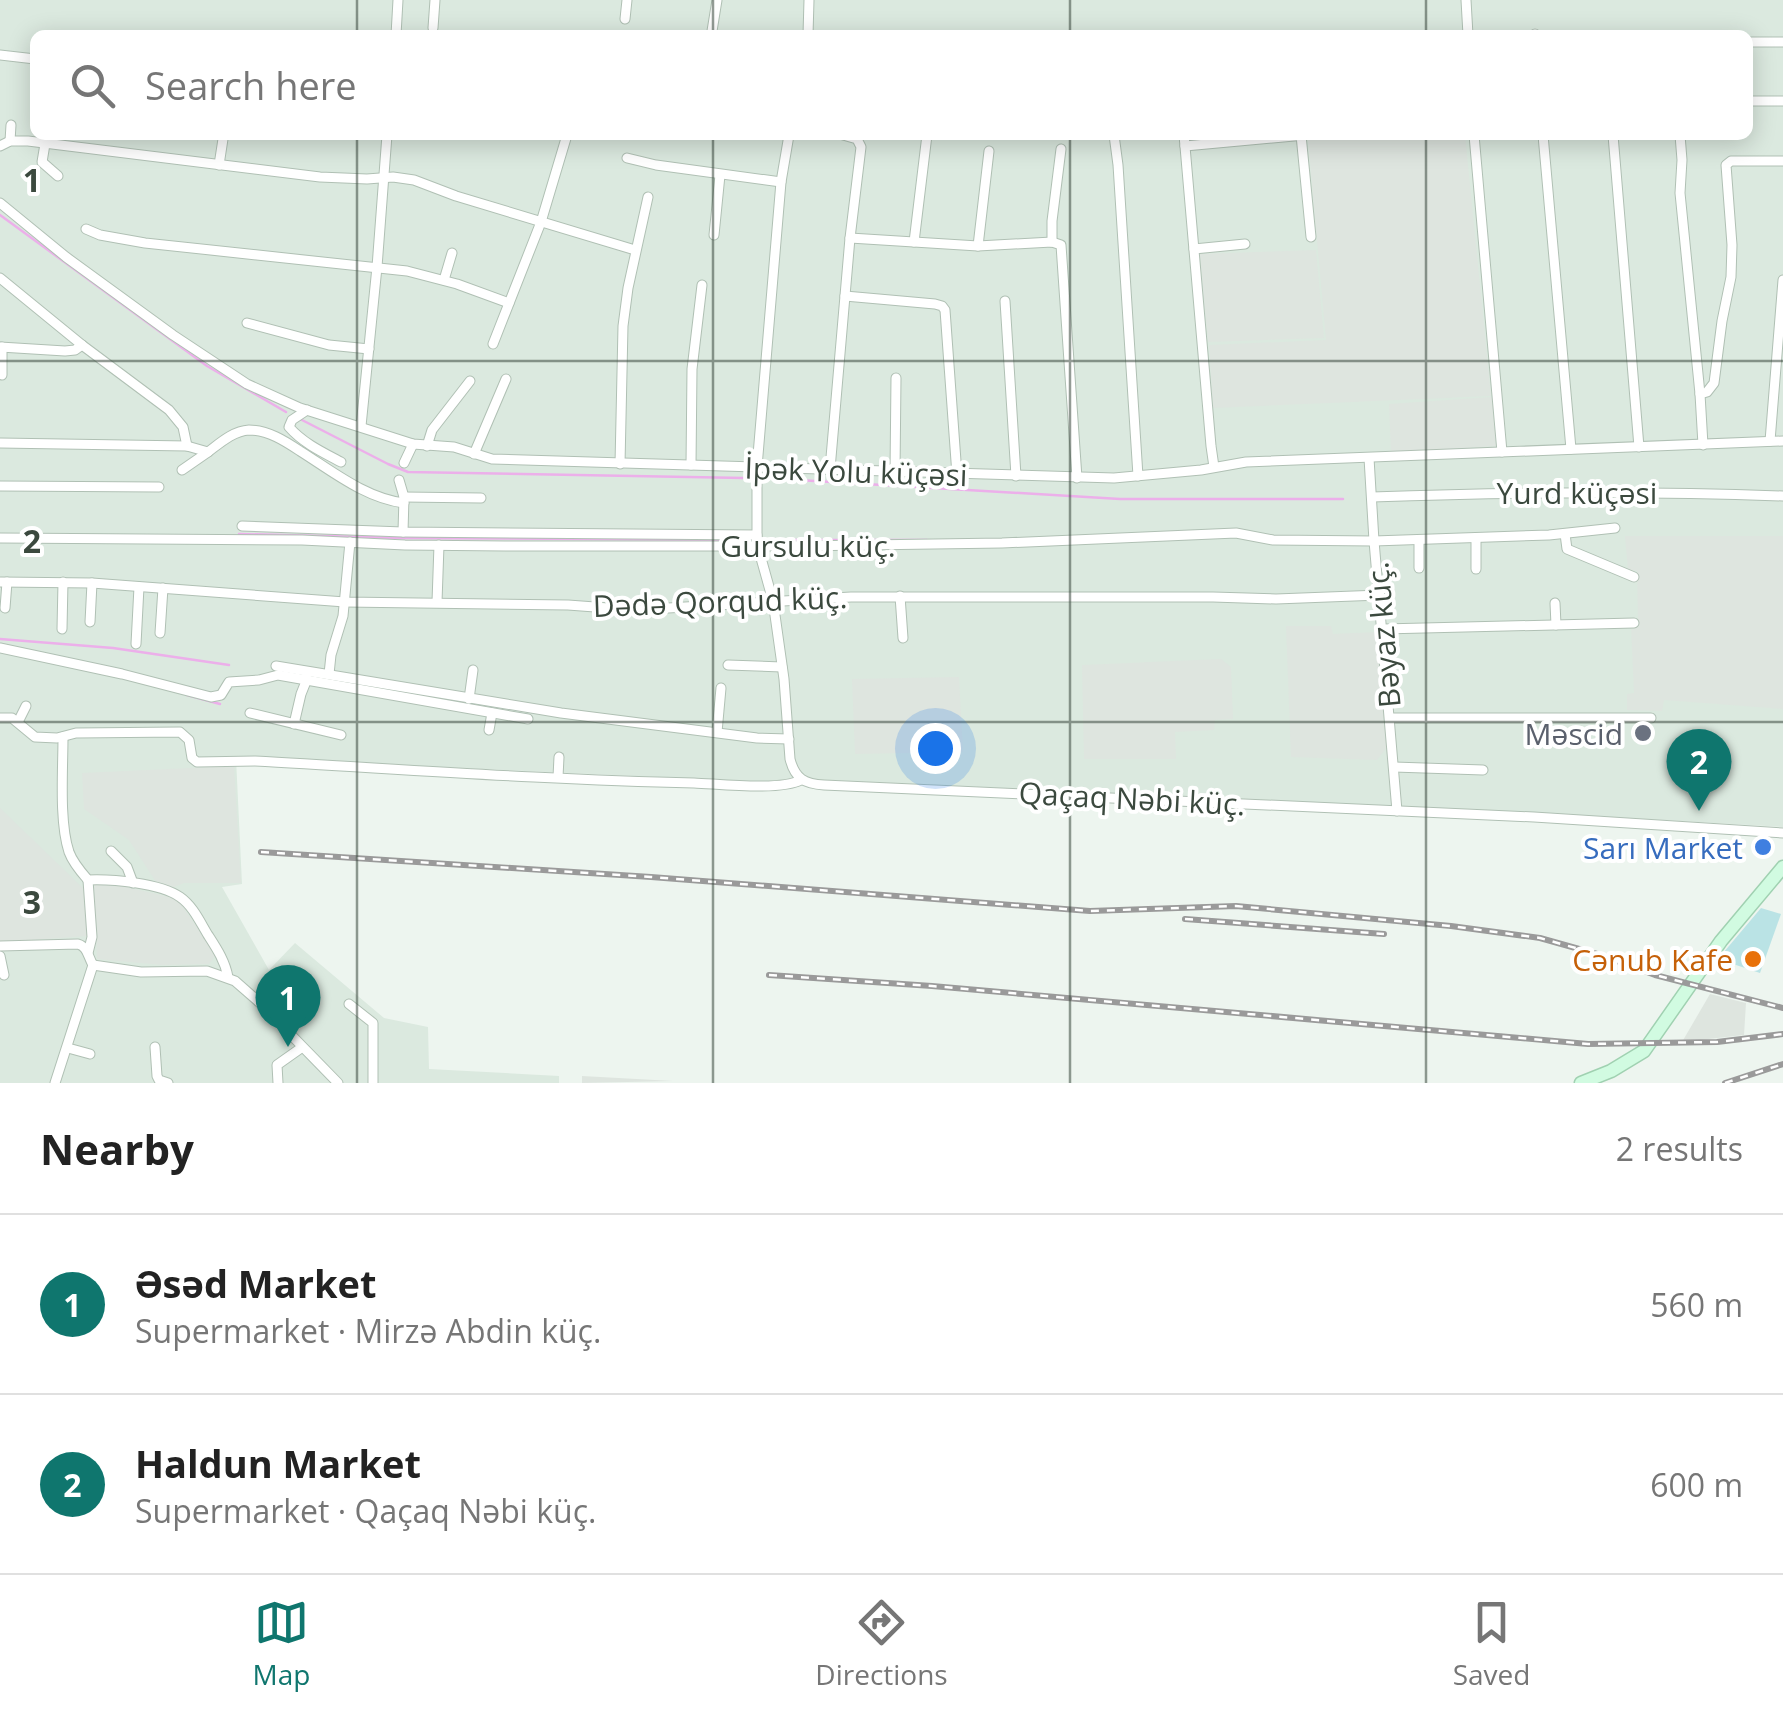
<!DOCTYPE html>
<html lang="en">
<head>
<meta charset="utf-8">
<style>
	:root { --surface:#fff; --page:#f2f2f2; --text:#222; --muted:#767676; --line:#e0e0e0; --accent:#0f766e }
	body { margin:0; font-family:"Open Sans",sans-serif; background:var(--page); color:var(--text) }
	.you { position:absolute; left:935px; top:748px; width:35px; height:35px; margin:-25px; border:8px solid #fff; border-radius:50%; background:#1a73e8; box-shadow:0 0 0 15px #1a73e833 }
	.badge { display:grid; place-items:center; width:65px; height:65px; border-radius:50%; background:var(--accent); color:#fff; font-size:32px; font-weight:700 }
	.pin { position:absolute; translate:-50% -82px; filter:drop-shadow(0 2px 5px #0008) }
	.pin::after { content:''; position:absolute; top:52px; width:35px; height:30px; background:inherit; clip-path:polygon(0 0,100% 0,50% 100%) }
	.list { margin:0; padding:0; list-style:none }
	h2 { display:flex; justify-content:space-between; align-items:center; height:130px; margin:0; padding:0 40px; font-size:42px }
	h2 small { font-size:32px; font-weight:400; color:var(--muted) }
	.list li { display:grid; grid-template-columns:65px 1fr auto; gap:30px; align-items:center; box-sizing:border-box; height:180px; padding:0 40px; border-top:2px solid var(--line) }
	.list b { display:block; font-size:38px; white-space:nowrap }
	.list p { margin:0; font-size:32px; white-space:nowrap; color:var(--muted) }
	.list em { font-size:32px; font-style:normal; color:var(--muted) }
	.icon { flex:none; width:55px; height:55px; fill:none; stroke:currentColor; stroke-width:2; stroke-linecap:round; stroke-linejoin:round }
	.map { position:relative; flex:none; width:1783px; height:1083px; overflow:hidden }
	.search { position:absolute; background:var(--surface); box-shadow:0 5px 25px #0003; left:30px; right:30px; top:30px; height:110px; display:flex; align-items:center; gap:25px; box-sizing:border-box; padding:0 35px; border-radius:15px; color:var(--muted); font-size:38px }
	.sheet { height:490px; background:var(--surface) }
	nav { display:flex; justify-content:space-around; align-items:center; box-sizing:border-box; height:140px; border-top:2px solid var(--line); background:var(--surface); font-size:28px; color:var(--muted) }
	nav a { display:grid; justify-items:center; gap:5px }
	nav .on { color:var(--accent) }
	.map>svg:first-child { display:block }
	.residential { fill:#dbe9df; fill-rule:evenodd }
	.industrial { fill:#dee5df }
	.green { fill:#bae3e5 }
	.lines { fill:none; stroke-linecap:round; stroke-linejoin:round }
	.stream { stroke:#ecafea; stroke-width:2.5 }
	.street-casing { stroke:#b0c0b4; stroke-width:11 }
	.secondary-casing { stroke:#a0d1b1; stroke-width:15 }
	.street { stroke:#fff; stroke-width:9 }
	.secondary { stroke:#d1fbe1; stroke-width:12 }
	.rail-casing { stroke:#9a9a9a; stroke-width:6 }
	.rail { stroke:#fff; stroke-width:2.5; stroke-dasharray:8; stroke-linecap:butt }
	.grid { fill:none; stroke:#3b493e; stroke-width:2.5; stroke-opacity:0.55 }
	.worship-dot { fill:#6b7280; stroke:#fff; stroke-width:4 }
	.shop-dot { fill:#3f7fe0; stroke:#fff; stroke-width:4 }
	.food-dot { fill:#e8710a; stroke:#fff; stroke-width:4 }
	.labels { text-anchor:middle; dominant-baseline:central; stroke-width:8; stroke-linejoin:round; paint-order:stroke }
	.street-label { font-size:30px; fill:#3b493e; stroke:#fff }
	.worship-label { font-size:30px; fill:#5b616d; stroke:#fff; text-anchor:end }
	.shop-label { font-size:30px; fill:#366cbe; stroke:#fff; text-anchor:end }
	.food-label { font-size:30px; fill:#c56008; stroke:#fff; text-anchor:end }
	.grid-label { font-size:32px; text-anchor:middle; font-weight:bold; fill:#3b493e; stroke:#fff; stroke-width:8; stroke-linejoin:round; paint-order:stroke }
</style>
</head>
<body>
<div class="map">
<svg width="1783" height="1083" viewBox="0 0 1783 1083">
	<rect width="100%" height="100%" fill="#edf5ef"/>
	<path class="residential" d="M0,0H1783V827L1540,813L827,780L771,782L236,758L242,884L222,887L269,970L295,943L384,1018L428,1027L429,1069L559,1076V1083H0ZM35,35H1748V135H35Z"/>
	<g class="industrial">
		<path d="M1369,135H1465L1491,396L1213,408L1209,345L1326,340L1308,140Z"/>
		<path d="M1316,250L1324,338L1208,342L1200,254Z"/>
		<path d="M1492,397L1496,446L1391,453L1389,404Z"/>
		<path d="M1625,536H1783V709L1664,700L1662,711L1627,710V694L1634,693L1631,627L1638,625L1637,571L1628,570Z"/>
		<path d="M1286,626H1331L1333,634L1378,632L1387,747L1377,760L1291,757Z"/>
		<path d="M1221,659L1231,667L1233,719L1215,720L1214,730L1175,732L1176,759H1084L1082,665Z"/>
		<path d="M959,677L963,752L855,754L852,679Z"/>
		<path d="M234,766L241,883H184L171,888L156,882L129,840L84,809L82,773Z"/>
		<path d="M0,808L85,890L88,936L0,942Z"/>
		<path d="M94,883L114,884L173,898L181,904L216,955L209,964L162,965L97,959Z"/>
		<path d="M1710,994L1746,1003L1744,1035L1682,1042Z"/>
		<path d="M582,1076L673,1081L582,1083Z"/>
	</g>
	<path class="green" d="M1761,908L1781,914L1760,973L1718,959Z"/>
	<g class="lines">
		<g class="stream">
			<path d="M0,215L207,366L286,412"/>
			<path d="M300,419L388,464L408,472L744,478"/>
			<path d="M764,478L1120,499H1343"/>
			<path d="M239,534L402,538L748,540"/>
			<path d="M766,540H927"/>
			<path d="M0,639L113,648L229,665"/>
			<path d="M187,695L220,704"/>
		</g>
		<defs>
			<g id="street">
				<path d="M1466,0L1468,35"/>
				<path d="M625,19L627,0"/>
				<path d="M433,28L435,0"/>
				<path d="M712,31L717,0"/>
				<path d="M1535,34V35"/>
				<path d="M396,35L398,0"/>
				<path d="M808,35L809,0"/>
				<path d="M1748,42H1783"/>
				<path d="M0,55L35,59"/>
				<path d="M1748,101H1783"/>
				<path d="M789,135L781,182L757,467V535L759,551L773,601L784,679L790,759C795,779 805,784 824,785L1534,817L1783,833"/>
				<path d="M1114,135L1118,165L1138,476"/>
				<path d="M1184,135L1211,446L1214,467"/>
				<path d="M1301,135L1311,237"/>
				<path d="M1474,135L1502,452"/>
				<path d="M1543,135L1571,449"/>
				<path d="M1613,135L1639,447"/>
				<path d="M1680,135L1682,160L1680,193L1700,394L1703,445"/>
				<path d="M10,141L11,125"/>
				<path d="M45,144L42,162L58,176"/>
				<path d="M0,146L10,141H28L320,177L367,179L393,177L414,180L456,196L635,250"/>
				<path d="M1185,146L1305,135"/>
				<path d="M627,158L656,165L781,182"/>
				<path d="M219,165L223,139"/>
				<path d="M0,203L66,257L173,335L247,384L300,408L413,444L454,447L492,459L1114,478L1201,470L1246,462L1783,441"/>
				<path d="M86,229L100,235L145,243L407,271L457,284L509,303"/>
				<path d="M714,235L720,175"/>
				<path d="M850,238L978,246L1052,242L1061,245L1077,478"/>
				<path d="M914,242L927,135"/>
				<path d="M1052,242V221L1061,149"/>
				<path d="M978,246L989,151"/>
				<path d="M1194,249L1245,244"/>
				<path d="M0,278L82,345L169,410L183,427L187,446"/>
				<path d="M444,280L452,253"/>
				<path d="M845,296L935,304L942,306L945,310L957,475"/>
				<path d="M1005,301L1016,476"/>
				<path d="M247,323L329,345L369,349"/>
				<path d="M493,344L541,222L567,135"/>
				<path d="M0,347L65,351L75,350L82,345"/>
				<path d="M2,375V347"/>
				<path d="M1700,394L1707,392L1714,383L1722,321L1731,277L1732,245L1726,165L1731,161H1783"/>
				<path d="M307,410L292,420L289,427C303,443 322,452 341,462"/>
				<path d="M361,426L377,267L387,135"/>
				<path d="M1770,441L1783,280"/>
				<path d="M0,443L187,446L208,452C220,443 233,431 249,430C268,430 285,441 300,451C332,471 365,498 404,503"/>
				<path d="M427,446L432,430L470,381"/>
				<path d="M474,454L506,379"/>
				<path d="M1369,458L1374,541L1397,811"/>
				<path d="M404,463L413,444"/>
				<path d="M620,464L623,326L628,288L648,197"/>
				<path d="M691,465L692,369L702,285"/>
				<path d="M830,469L850,238L861,147L857,139L843,135"/>
				<path d="M182,470L208,452"/>
				<path d="M895,472L896,378"/>
				<path d="M399,480L404,497L403,532"/>
				<path d="M0,486L159,487"/>
				<path d="M404,497L481,498"/>
				<path d="M1372,497C1509,492 1646,491 1783,496"/>
				<path d="M242,526L403,532L757,535"/>
				<path d="M1565,534L1567,549L1634,577"/>
				<path d="M0,538L302,540L405,545L505,546H798L1002,543L1236,533L1273,540L1374,541L1549,535L1615,528"/>
				<path d="M1419,568V540"/>
				<path d="M1476,569V539"/>
				<path d="M0,582L92,583L345,602L568,605L635,610L851,597H1213L1276,599L1380,595"/>
				<path d="M900,596L903,638"/>
				<path d="M437,602L439,545"/>
				<path d="M1555,603L1556,625"/>
				<path d="M5,608L7,582"/>
				<path d="M90,622L92,583"/>
				<path d="M62,629L63,582"/>
				<path d="M1383,629L1634,623"/>
				<path d="M160,633L163,588"/>
				<path d="M136,644L139,587"/>
				<path d="M0,648L122,674L211,697L221,695L229,682L259,680L278,675L528,719"/>
				<path d="M728,665L782,667"/>
				<path d="M276,666L561,713L757,738L789,739"/>
				<path d="M329,674L331,655L343,616L350,542"/>
				<path d="M469,699L473,670"/>
				<path d="M250,713L341,735"/>
				<path d="M0,718H12L35,737L57,738L76,733L180,732L189,740L192,758L197,762L255,761C401,769 548,780 694,783C720,784 780,791 801,780"/>
				<path d="M1390,718H1651"/>
				<path d="M18,722L26,706"/>
				<path d="M294,724L301,694L307,679"/>
				<path d="M489,730L492,713"/>
				<path d="M717,732L721,688"/>
				<path d="M63,737C63,770 59,822 69,852C73,863 81,872 88,880C112,879 160,883 180,897C193,906 200,922 208,935C217,949 225,961 228,977"/>
				<path d="M1394,767L1483,770"/>
				<path d="M558,777L559,757"/>
				<path d="M111,851L127,867L133,883"/>
				<path d="M88,880L92,937L88,953"/>
				<path d="M0,946L78,944C88,947 88,957 93,965L55,1083"/>
				<path d="M0,956L4,975"/>
				<path d="M93,965L141,972L207,971L235,981L259,1002L338,1083"/>
				<path d="M259,1002L274,990"/>
				<path d="M349,1004L373,1023V1083"/>
				<path d="M155,1047L157,1076L159,1080L168,1083"/>
				<path d="M68,1048L90,1054"/>
				<path d="M278,1083L277,1065L301,1048"/>
			</g>
			<path id="secondary" d="M1581,1083L1611,1071L1644,1051L1721,941L1783,867"/>
		</defs>
		<use href="#street" class="street-casing"/>
		<use href="#secondary" class="secondary-casing"/>
		<use href="#street" class="street"/>
		<use href="#secondary" class="secondary"/>
		<defs>
			<g id="rail">
				<path d="M261,852L651,877L1090,911L1236,906L1451,926L1540,938L1597,954L1655,975L1783,1008"/>
				<path d="M1185,919L1384,934"/>
				<path d="M769,975L932,986L1588,1044L1717,1042L1783,1034"/>
				<path d="M1725,1083L1783,1064"/>
			</g>
		</defs>
		<use href="#rail" class="rail-casing"/>
		<use href="#rail" class="rail"/>
	</g>
	<path class="grid" d="M357,0V35M713,0V35M1070,0V35M1426,0V35M357,135V1083M713,135V1083M1070,135V1083M1426,135V1083M0,361H1783M0,722H1783"/>
	<circle class="worship-dot" cx="1643" cy="733" r="10"/>
	<circle class="shop-dot" cx="1763" cy="847" r="10"/>
	<circle class="food-dot" cx="1753" cy="959" r="10"/>
	<g class="labels">
		<g class="street-label">
			<text transform="translate(856 471) rotate(2)">İpək Yolu küçəsi</text>
			<text x="1577" y="492">Yurd küçəsi</text>
			<text x="808" y="545">Gursulu küç.</text>
			<text transform="translate(720 601) rotate(-2)">Dədə Qorqud küç.</text>
			<text transform="translate(1383 635) rotate(-95)">Bəyaz küç.</text>
			<text transform="translate(1132 798) rotate(3)">Qaçaq Nəbi küç.</text>
		</g>
		<g class="worship-label">
			<text x="1623" y="733">Məscid</text>
		</g>
		<g class="shop-label">
			<text x="1743" y="847">Sarı Market</text>
		</g>
		<g class="food-label">
			<text x="1733" y="959">Cənub Kafe</text>
		</g>
	</g>
	<g class="grid-label">
		<text x="32" y="192">1</text>
		<text x="32" y="553">2</text>
		<text x="32" y="914">3</text>
	</g>
</svg>
<div class="you"></div>
<div class="pin badge" style="left:288px;top:1047px">1</div>
<div class="pin badge" style="left:1699px;top:811px">2</div>
<div class="search"><svg class="icon" aria-label="search" viewBox="0 0 24 24"><circle cx="10" cy="10" r="6"/><path d="M15 15l6 6"/></svg>Search here</div>
</div>
<section class="sheet">
<h2>Nearby<small>2 results</small></h2>
<ul class="list">
<li><span class="badge">1</span><div><b>Əsəd Market</b><p>Supermarket · Mirzə Abdin küç.</p></div><em>560 m</em></li>
<li><span class="badge">2</span><div><b>Haldun Market</b><p>Supermarket · Qaçaq Nəbi küç.</p></div><em>600 m</em></li>
</ul>
</section>
<nav>
<a class="on"><svg class="icon" aria-label="map" viewBox="0 0 24 24"><path d="M3 6l6-2 6 2 6-2v14l-6 2-6-2-6 2zM9 4v14M15 6v14"/></svg>Map</a>
<a><svg class="icon" aria-label="directions" viewBox="0 0 24 24"><path d="M12 3l9 9-9 9-9-9zM9 14v-3h6M13 9l2 2-2 2"/></svg>Directions</a>
<a><svg class="icon" aria-label="saved" viewBox="0 0 24 24"><path d="M7 4h10v16l-5-4-5 4z"/></svg>Saved</a>
</nav>
</body>
</html>
